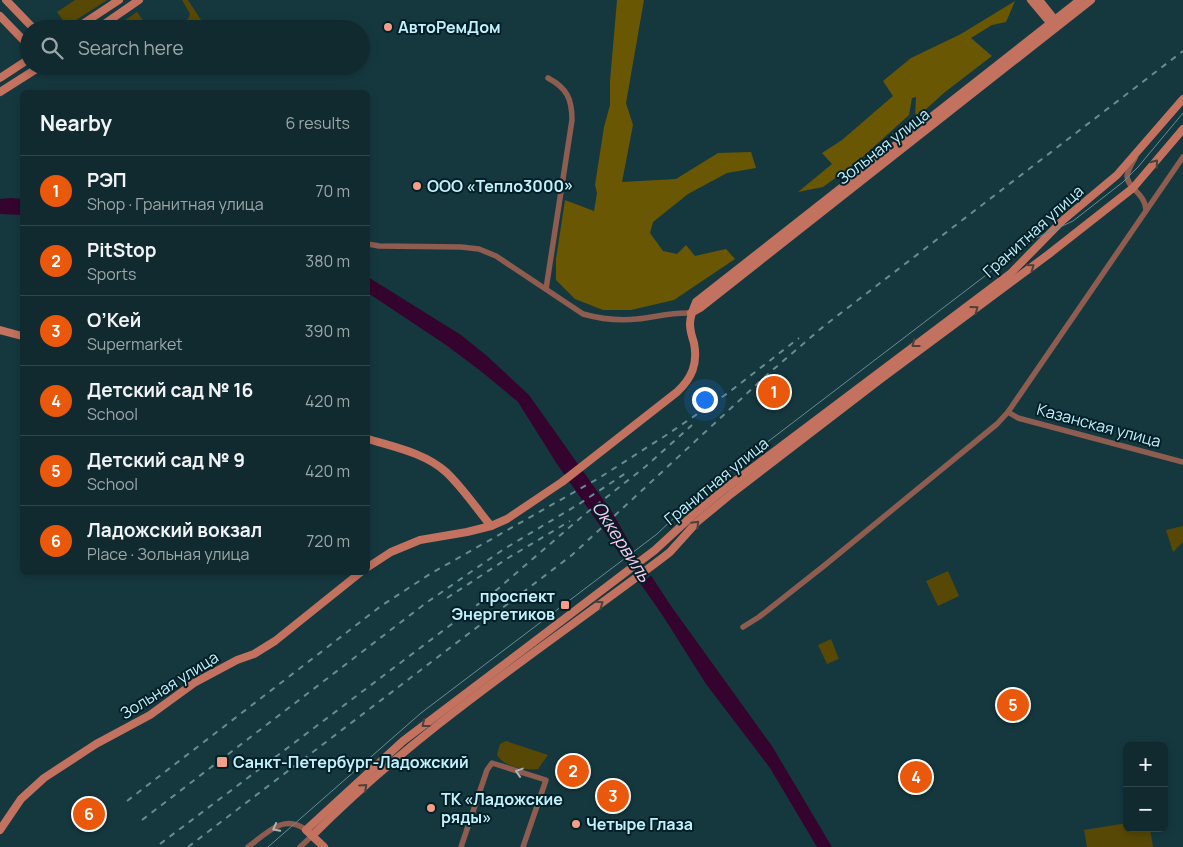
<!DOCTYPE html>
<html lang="en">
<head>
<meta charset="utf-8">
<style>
	:root { --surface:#102a2f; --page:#1e363b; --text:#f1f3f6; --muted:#9ca7aa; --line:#30464b; --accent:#ea580c }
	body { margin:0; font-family:Manrope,sans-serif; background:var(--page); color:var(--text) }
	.controls { position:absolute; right:15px; bottom:15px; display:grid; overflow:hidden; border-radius:8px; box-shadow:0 2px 8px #0003 }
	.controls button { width:45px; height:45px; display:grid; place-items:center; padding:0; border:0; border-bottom:1px solid var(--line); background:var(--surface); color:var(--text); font:25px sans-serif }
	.you { position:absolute; left:704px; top:399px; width:18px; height:18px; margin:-12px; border:4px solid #fff; border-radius:50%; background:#1a73e8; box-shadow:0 0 0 8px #1a73e833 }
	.badge { display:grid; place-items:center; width:32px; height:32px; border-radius:50%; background:var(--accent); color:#fff; font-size:16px; font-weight:700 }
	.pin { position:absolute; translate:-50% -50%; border:2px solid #fff; box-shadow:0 1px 5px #0006 }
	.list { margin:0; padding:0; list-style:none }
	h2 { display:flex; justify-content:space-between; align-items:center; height:65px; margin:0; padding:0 20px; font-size:21px }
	h2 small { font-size:16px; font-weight:400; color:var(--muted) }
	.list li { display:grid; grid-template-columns:32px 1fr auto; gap:15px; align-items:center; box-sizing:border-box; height:70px; padding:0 20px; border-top:1px solid var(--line) }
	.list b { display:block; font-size:19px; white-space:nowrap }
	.list p { margin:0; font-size:16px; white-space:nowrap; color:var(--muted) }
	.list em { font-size:16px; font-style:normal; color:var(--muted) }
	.icon { flex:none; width:28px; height:28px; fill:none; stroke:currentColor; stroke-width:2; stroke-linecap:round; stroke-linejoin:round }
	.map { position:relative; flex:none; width:1183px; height:847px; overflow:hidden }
	.search { position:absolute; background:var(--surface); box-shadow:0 2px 8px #0003; left:20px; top:20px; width:350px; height:55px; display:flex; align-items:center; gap:12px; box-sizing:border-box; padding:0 18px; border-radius:28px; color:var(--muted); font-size:19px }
	.panel { position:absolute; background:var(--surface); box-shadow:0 2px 8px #0003; left:20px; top:90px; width:350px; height:485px; border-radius:8px }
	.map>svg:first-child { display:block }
	.green { fill:#574805 }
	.forest { fill:#695704 }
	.water { fill:#35042e }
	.pier { fill:#15383f }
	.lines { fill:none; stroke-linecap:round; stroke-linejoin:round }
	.street { stroke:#8f5c50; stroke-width:5.5 }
	.secondary { stroke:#c2725e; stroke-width:8 }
	.tram { stroke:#648d97; stroke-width:1 }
	.rail { stroke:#648d97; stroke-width:2; stroke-dasharray:6 6; stroke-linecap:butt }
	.oneway { stroke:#4e403c }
	.oneway2 { stroke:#acb5b8 }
	.poi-dot { fill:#f49e88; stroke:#001f26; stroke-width:2 }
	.labels { text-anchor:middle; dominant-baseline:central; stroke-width:4; stroke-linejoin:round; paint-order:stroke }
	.poi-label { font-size:16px; font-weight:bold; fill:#c0f1fd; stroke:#001f26; text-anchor:start }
	.street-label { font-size:16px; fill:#c0f1fd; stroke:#001f26 }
	.water-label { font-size:18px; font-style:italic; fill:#fccaf0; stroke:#001f26 }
</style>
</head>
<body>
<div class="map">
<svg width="1183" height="847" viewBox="0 0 1183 847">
	<rect width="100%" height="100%" fill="#15383f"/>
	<g class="green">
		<path d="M75,0H107L67,26L57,12Z"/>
		<path d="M182,0H188L207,29H188L185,25L182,26L180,23L188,19L190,14Z"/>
		<path d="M137,12L149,29H112Z"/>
		<path d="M1183,526V542L1173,552L1166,530Z"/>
		<path d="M948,571L959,596L938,606L926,581Z"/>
		<path d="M831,639L839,659L827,664L818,645Z"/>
		<path d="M506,741L548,755L538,769C525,770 505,768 497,755L500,744Z"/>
		<path d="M1127,823V828H1150L1153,847H1087L1084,830Z"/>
	</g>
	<g class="forest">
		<path d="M617,0H644L626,103L633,125L622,182L676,179L718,153L751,152L756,168L727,173L688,194L653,222L650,233L663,251L677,254L686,245L695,256L726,249L735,259L674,300L631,310H603L575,299L556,280V259L565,200L594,211L597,193L595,185L604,127L610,105V81Z"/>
		<path d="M1015,1L1006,22L992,25L971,38L992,56L945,92L915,119L916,97L912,98L909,115L857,162L823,187L798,192L832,164L822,153L842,140L893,96L883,81L911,58L961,34Z"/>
	</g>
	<g class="water">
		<path d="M11,198L22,199V215L0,214V199Z"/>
		<path d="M368,277L461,335L487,356L529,395L612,512L629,542L671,606L772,746L832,847H817L770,768L706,684L663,616L557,464L518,402L482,372L446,345L368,293Z"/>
	</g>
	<path class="pier" d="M636,547L653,574L639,585L621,558Z"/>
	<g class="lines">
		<g class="street">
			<path d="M1135,158C1132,163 1128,170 1127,176C1127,188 1145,193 1146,210"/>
			<path d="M368,244L379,246L461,247L479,249L496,256L583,314C601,319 619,321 637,319C656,317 672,312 691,313"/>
			<path d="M546,289L572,120C572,99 567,88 548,78"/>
			<path d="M1008,412L1018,418L1183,462"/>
			<path d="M743,627L759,617L825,565L997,424L1008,412L1183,157"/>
			<path d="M248,847C267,833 284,813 306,830"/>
			<path d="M300,847L313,835"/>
			<path d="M461,847L487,770L492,763L546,780L523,847"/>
		</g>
		<g class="secondary">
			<path d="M6,0L34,29"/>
			<path d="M1031,0L1052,25"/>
			<path d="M1039,0L1055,20V23"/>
			<path d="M0,16L29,46"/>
			<path d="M75,29L119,0"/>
			<path d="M97,29L139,0"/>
			<path d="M0,78L29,59"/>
			<path d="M0,92L41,66"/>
			<path d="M691,313L700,308L1091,0"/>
			<path d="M0,330L22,336"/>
			<path d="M368,439C394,447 425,453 446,472C463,488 476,508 491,526"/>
			<path d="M368,567L391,552L420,540L467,532L491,526L507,519L562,482L677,392C692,378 698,364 694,343C692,337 690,330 690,324C690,316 693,309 696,302L1080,0"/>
			<path d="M0,830L21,799L44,778L96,744L150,715L194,683L237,660L254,654L275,641L361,572"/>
			<path d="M313,835C418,729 543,648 661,559L670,552L697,522L731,494L882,378L1049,254L1133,188L1183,129"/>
			<path d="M324,847L306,830L403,741L655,550L692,516L726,488L1010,274L1062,221L1117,175L1183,99"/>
		</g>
		<path class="tram" d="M268,847L421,713L657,534L696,497L719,479L1032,240L1073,221L1123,182L1138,167L1183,113"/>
		<g class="rail">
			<path d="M447,598L508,558L570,521"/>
			<path d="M127,801L381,606L430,574L599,478L668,434L728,393L799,338"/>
			<path d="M142,820L426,603L504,549L579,504L629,471"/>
			<path d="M160,844L493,593L585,514L645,467L692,425"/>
			<path d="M188,847L572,555L768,374L824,326L1183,51"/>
		</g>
	</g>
	<defs><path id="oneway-chevron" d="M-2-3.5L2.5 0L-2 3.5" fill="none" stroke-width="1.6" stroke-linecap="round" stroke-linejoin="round" transform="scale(1.25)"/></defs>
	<g class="oneway">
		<use href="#oneway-chevron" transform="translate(1155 163) rotate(-51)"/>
		<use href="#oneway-chevron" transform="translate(1031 267) rotate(-36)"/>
		<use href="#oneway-chevron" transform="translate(975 309) rotate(-36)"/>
		<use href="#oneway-chevron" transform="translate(915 344) rotate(143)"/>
		<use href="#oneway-chevron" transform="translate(696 524) rotate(-45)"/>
		<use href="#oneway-chevron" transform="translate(600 604) rotate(-35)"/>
		<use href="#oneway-chevron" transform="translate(425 724) rotate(142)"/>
		<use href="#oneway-chevron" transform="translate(364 787) rotate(-42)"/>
	</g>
	<g class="oneway2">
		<use href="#oneway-chevron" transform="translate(519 772) rotate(-162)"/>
		<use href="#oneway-chevron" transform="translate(276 828) rotate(152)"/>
	</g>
	<g class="poi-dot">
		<circle cx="388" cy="27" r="5"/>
		<circle cx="417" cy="186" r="5"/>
		<rect x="560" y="600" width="10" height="10" rx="2.5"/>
		<rect x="216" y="756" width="12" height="12" rx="2.5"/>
		<circle cx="431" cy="808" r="5"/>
		<circle cx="576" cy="824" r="5"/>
	</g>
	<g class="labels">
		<g class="poi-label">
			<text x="398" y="27">АвтоРемДом</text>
			<text x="427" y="186">ООО «Тепло3000»</text>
			<text x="555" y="596" text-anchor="end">проспект<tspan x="555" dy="18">Энергетиков</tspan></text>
			<text x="233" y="762">Санкт-Петербург-Ладожский</text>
			<text x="441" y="799">ТК «Ладожские<tspan x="441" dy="18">ряды»</tspan></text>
			<text x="586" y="824">Четыре Глаза</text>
		</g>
		<g class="street-label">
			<text transform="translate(883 146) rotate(-38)">Зольная улица</text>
			<text transform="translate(1033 231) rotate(-42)">Гранитная улица</text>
			<text transform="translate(1099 425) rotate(15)">Казанская улица</text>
			<text transform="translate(716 481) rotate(-39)">Гранитная улица</text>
			<text transform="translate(169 685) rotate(-32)">Зольная улица</text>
		</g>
		<g class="water-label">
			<text transform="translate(622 541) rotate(57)">Оккервиль</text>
		</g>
	</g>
</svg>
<div class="controls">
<button>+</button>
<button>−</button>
</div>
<div class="you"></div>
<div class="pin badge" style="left:774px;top:392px">1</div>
<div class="pin badge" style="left:573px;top:771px">2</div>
<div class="pin badge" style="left:613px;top:796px">3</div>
<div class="pin badge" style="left:916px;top:777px">4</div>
<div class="pin badge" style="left:1013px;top:705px">5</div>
<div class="pin badge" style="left:89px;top:814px">6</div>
<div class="search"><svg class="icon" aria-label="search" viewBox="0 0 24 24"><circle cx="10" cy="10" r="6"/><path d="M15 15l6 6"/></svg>Search here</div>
<section class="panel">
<h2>Nearby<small>6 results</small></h2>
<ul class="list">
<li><span class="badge">1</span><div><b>РЭП</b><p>Shop · Гранитная улица</p></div><em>70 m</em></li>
<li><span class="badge">2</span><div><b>PitStop</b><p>Sports</p></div><em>380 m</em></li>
<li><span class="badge">3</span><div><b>О’Кей</b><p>Supermarket</p></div><em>390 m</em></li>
<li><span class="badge">4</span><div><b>Детский сад № 16</b><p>School</p></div><em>420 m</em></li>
<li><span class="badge">5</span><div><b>Детский сад № 9</b><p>School</p></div><em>420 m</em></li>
<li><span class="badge">6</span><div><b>Ладожский вокзал</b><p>Place · Зольная улица</p></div><em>720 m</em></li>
</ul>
</section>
</div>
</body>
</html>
